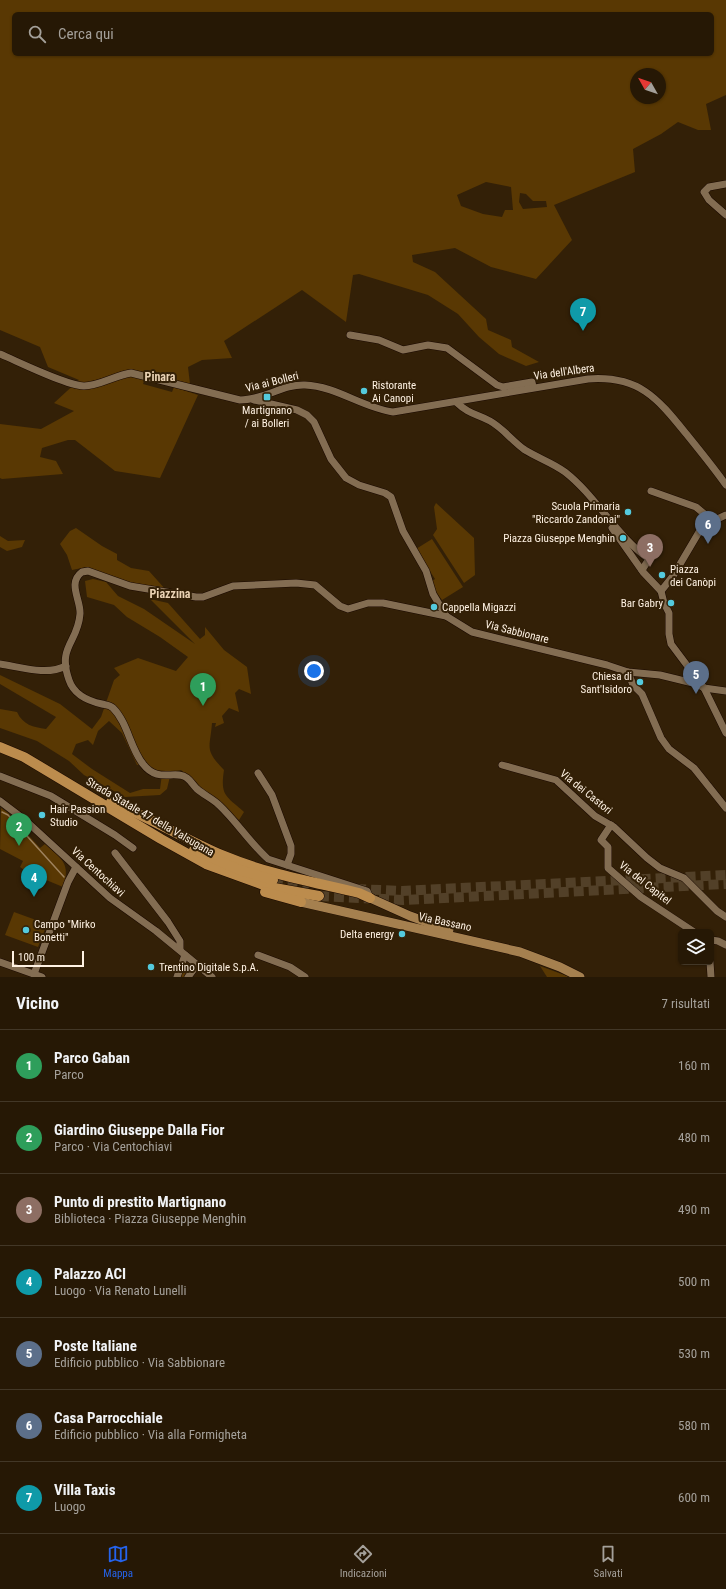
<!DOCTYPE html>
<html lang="it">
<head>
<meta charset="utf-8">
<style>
	:root { --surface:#261805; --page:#322513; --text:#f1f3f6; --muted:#a4a09a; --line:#423727; --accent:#2563eb }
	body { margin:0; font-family:"Roboto Condensed",sans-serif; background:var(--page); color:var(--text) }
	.controls { position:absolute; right:12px; bottom:12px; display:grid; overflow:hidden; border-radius:6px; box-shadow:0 1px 3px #0004 }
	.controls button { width:36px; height:36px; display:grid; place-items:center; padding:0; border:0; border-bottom:1px solid var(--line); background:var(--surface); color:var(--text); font:20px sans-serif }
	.compass { position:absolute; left:630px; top:68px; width:36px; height:36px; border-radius:50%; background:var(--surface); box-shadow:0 1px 3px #0004; rotate:310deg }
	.scale { position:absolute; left:12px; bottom:10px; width:72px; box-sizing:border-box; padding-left:4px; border:2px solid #fff2e3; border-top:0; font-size:11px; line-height:14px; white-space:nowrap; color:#fff2e3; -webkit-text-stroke:3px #332007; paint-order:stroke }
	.you { position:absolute; left:314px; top:671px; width:14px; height:14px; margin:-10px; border:3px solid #fff; border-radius:50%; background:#1a73e8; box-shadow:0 0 0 6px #1a73e833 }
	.badge { display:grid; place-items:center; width:26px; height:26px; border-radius:50%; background:var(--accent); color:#fff; font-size:13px; font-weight:700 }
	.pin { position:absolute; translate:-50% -33px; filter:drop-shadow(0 1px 2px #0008) }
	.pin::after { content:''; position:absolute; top:21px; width:14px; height:12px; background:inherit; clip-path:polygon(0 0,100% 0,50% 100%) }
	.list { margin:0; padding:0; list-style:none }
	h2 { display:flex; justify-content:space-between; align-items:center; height:52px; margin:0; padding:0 16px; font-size:17px }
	h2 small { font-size:13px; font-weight:400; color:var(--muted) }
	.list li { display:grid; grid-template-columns:26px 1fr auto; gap:12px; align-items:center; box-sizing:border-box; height:72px; padding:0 16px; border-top:1px solid var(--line) }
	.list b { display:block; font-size:15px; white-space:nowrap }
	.list p { margin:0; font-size:13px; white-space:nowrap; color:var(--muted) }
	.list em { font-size:13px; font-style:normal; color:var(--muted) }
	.icon { flex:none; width:22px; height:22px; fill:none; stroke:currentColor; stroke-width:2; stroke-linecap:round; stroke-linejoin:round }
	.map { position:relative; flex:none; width:726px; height:977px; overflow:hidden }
	.search { position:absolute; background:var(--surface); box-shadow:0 1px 3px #0004; left:12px; right:12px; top:12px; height:44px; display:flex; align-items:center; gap:10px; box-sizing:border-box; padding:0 14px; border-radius:6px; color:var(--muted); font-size:15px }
	.sheet { height:556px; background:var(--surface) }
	nav { display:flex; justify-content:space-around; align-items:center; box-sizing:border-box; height:56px; border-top:1px solid var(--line); background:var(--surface); font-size:11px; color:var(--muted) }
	nav a { display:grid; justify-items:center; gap:2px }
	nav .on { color:var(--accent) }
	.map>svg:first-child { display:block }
	.green { fill:#593803; fill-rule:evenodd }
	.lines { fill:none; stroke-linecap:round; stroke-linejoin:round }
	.stream { stroke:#9e825d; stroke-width:1.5 }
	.highway-tunnel { stroke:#524028; stroke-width:10; stroke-dasharray:10 5; stroke-linecap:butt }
	.minor-casing { stroke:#1a0900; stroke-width:8 }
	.major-casing { stroke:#1a0900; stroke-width:10 }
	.highway-casing { stroke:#1a0900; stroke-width:11 }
	.minor { stroke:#836d52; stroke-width:7 }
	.major { stroke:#a5804f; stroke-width:9 }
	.highway { stroke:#bc8c4d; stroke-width:10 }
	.poi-dot { fill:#54cadd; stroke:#332007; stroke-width:1.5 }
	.labels { text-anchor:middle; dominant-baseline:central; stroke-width:4; stroke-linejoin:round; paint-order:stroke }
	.street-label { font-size:11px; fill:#fff2e3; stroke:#332007 }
	.poi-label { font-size:11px; fill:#fff2e3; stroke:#332007; text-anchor:start }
	.neighbourhood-label { font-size:12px; font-weight:bold; fill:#ead2b4; stroke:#332007 }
</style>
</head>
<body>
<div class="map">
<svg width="726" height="977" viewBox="0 0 726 977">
	<rect width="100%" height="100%" fill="#332007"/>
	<g class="green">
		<path d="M0,0H726V95L706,104L711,130H698L678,122L661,134L633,149L635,172L554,205L572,240L536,279L491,267L455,248L412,255L413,262L435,272L486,319L488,330L511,340L512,347L539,362L526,366L499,354L479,337L458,314L428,295L359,274L353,275L346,322L302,290L224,341L232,358L202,360L188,367L190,384L148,373L143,384L172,392L174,387L198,395L160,478L115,471L75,440H68L42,448L40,457L56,461L63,474L2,479L0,478V424L41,429L74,411L54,403L79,380L48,367L40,347L0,330ZM14,14H712V54H14ZM636,74H660V98H636ZM486,182L511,187L513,210H505L502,217L483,214L461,206L457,195ZM520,193L526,194L533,201H546L547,207L523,209L519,202Z"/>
		<path d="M436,503L474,538L475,575L464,583L433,535L437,529L434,507Z"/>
		<path d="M76,528L102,546L117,554V560L131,568L149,571L166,590L131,584L87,567L72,570L67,555L60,544L70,531Z"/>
		<path d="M0,536L8,541L25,540L22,547L7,551L0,547Z"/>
		<path d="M432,539L463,587L442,600L430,583L435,579L416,549Z"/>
		<path d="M93,579L106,582L118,596L144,609L195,644L150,599L168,603L200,639L205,635V627L224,650L247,667L251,694L239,689L235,693L239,712L229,708L222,716L224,723L215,727L216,723H212C210,749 204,749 224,770C220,796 226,796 244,812L239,820L181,770L171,772L167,789L160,795L125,797L84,775L69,761L37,741L0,728V709L17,712C23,725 33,727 46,729L56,717L0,684V675L60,704L92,729L101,717L114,680L120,675L114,668L138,658L176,671L188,657L160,637L127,617L114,605L87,597L85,581ZM109,721L122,733L137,765H147L162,774L160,789H143L130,793L92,769L72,754L76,744L88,740L93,745L98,731Z"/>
		<path d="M1,808L8,813L40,848L45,844C62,859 71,864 63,887L27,872L20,867L23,861L0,849Z"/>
		<path d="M14,912L47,924L38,947L5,935Z"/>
		<path d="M186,962L190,964L186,977H179Z"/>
		<path d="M540,966L567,976L569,977H547Z"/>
	</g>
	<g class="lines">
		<path class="stream" d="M2,812L8,815L64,877"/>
		<g class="highway-tunnel">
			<path d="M273,880L309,885"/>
			<path d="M356,889L402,891L726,875"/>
			<path d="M319,896L403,900L726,884"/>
		</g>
		<defs>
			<g id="minor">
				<path d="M726,184L709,187L704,192L709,200L726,215"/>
				<path d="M350,335L379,340L403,350L428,345L447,348L497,385L503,387L532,382L533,387"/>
				<path d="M0,354C19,362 65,385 84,386C99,386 116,375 131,373L240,400C264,400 283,384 305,385C336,386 363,408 393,412L588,379C640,375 658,399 688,436C701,452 714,468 726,485"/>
				<path d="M254,400L297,410L307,415L314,422L331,459L346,478L359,485L385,493L391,497L403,531L426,571L433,594L446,616L472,632L607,665L628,672L660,675L697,684L704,688L726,691"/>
				<path d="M456,402C470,415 475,413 490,421C503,428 513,442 525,450C538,458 553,463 565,472C597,497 616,536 649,559L642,570"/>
				<path d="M651,491L696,507L713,521"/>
				<path d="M612,528L643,572L661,591L664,603L669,613V634L671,644L704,688L726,733"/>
				<path d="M661,591L673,576L699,532L713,521L726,515"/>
				<path d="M0,664C21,667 46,676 66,666"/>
				<path d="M628,672L633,685L642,694L661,738L669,749L694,768L726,808"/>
				<path d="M502,765L556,780L595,816L614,827L647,858L660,868L684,878L717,911L726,917"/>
				<path d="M258,773L272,795L291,846V854L287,865"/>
				<path d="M0,776L51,796L115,835L133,848"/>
				<path d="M0,801L25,820L110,898L156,931L212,977"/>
				<path d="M611,825L601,840L608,847V868L641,897L694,932"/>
				<path d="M115,853L168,922L180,941V950"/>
				<path d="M370,898L367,891L268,859C250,843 237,822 219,805C213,799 204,795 197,789C193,785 191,781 187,778C175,769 158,784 143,764C130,748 128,723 113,708C110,705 106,705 102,704C88,701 74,695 69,680C57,646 78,643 80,614C81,600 67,583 82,572L88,571L130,586L196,597H203L233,586L296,583L315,585L340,606L348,609L368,603H383L446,616"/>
				<path d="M711,940L718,941L726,945"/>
				<path d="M258,955L290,967L305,977"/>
				<path d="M0,962L42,977"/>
				<path d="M710,962L711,977"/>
				<path d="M34,974L68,882L76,867"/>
				<path d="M177,977L185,955"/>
				<path d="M188,977L197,965"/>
			</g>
			<g id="major">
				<path d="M370,898L410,916L449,930"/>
				<path d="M301,902L520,952L560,967L580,977"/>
			</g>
			<g id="highway">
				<path d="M0,747L24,757L161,839L206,864L269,887L319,896"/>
				<path d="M111,802C150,817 185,840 224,856C267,874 314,882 359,893L370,898"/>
				<path d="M194,850L240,870L273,880"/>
				<path d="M265,892L301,902"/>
			</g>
		</defs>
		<use href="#minor" class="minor-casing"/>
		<use href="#major" class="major-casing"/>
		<use href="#highway" class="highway-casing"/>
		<use href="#minor" class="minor"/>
		<use href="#major" class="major"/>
		<use href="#highway" class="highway"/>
	</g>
	<g class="poi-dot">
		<circle cx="364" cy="391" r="4"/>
		<rect x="263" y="393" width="8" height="8" rx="2"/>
		<circle cx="628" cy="512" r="4"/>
		<circle cx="623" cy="538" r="4"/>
		<circle cx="662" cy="575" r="4"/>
		<circle cx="671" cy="603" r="4"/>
		<circle cx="434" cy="607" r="4"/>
		<circle cx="640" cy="682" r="4"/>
		<circle cx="42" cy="815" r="4"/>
		<circle cx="26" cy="930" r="4"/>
		<circle cx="402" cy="934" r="4"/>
		<circle cx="151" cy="967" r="4"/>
	</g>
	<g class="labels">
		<g class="street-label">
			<text transform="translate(564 372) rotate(-8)">Via dell'Albera</text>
			<text transform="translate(272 382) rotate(-14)">Via ai Bolleri</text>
			<text transform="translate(517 632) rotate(14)">Via Sabbionare</text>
			<text transform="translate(586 792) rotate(39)">Via dei Castori</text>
			<text transform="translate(150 817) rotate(30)">Strada Statale 47 della Valsugana</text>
			<text transform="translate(98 872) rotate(42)">Via Centochiavi</text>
			<text transform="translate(645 883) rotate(38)">Via del Capitel</text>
			<text transform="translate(445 922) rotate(12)">Via Bassano</text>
		</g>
		<g class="poi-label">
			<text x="372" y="385">Ristorante<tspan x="372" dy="13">Ai Canopi</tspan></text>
			<text x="267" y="410" text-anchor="middle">Martignano<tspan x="267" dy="13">/ ai Bolleri</tspan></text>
			<text x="620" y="506" text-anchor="end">Scuola Primaria<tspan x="620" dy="13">"Riccardo Zandonai"</tspan></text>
			<text x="615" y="538" text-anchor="end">Piazza Giuseppe Menghin</text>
			<text x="670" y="569">Piazza<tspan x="670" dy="13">dei Canòpi</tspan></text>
			<text x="663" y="603" text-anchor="end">Bar Gabry</text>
			<text x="442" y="607">Cappella Migazzi</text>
			<text x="632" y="676" text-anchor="end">Chiesa di<tspan x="632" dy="13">Sant'Isidoro</tspan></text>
			<text x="50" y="809">Hair Passion<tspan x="50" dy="13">Studio</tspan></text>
			<text x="34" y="924">Campo "Mirko<tspan x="34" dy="13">Bonetti"</tspan></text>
			<text x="394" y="934" text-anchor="end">Delta energy</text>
			<text x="159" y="967">Trentino Digitale S.p.A.</text>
		</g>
		<g class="neighbourhood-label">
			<text x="160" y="377">Pinara</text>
			<text x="170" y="594">Piazzina</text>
		</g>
	</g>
</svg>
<div class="controls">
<button><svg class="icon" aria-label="layers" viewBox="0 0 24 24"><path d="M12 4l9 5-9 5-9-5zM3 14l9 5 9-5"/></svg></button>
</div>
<svg class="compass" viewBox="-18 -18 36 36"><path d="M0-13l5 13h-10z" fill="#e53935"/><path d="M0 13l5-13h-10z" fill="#a4a09a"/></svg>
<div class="scale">100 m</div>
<div class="you"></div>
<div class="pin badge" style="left:203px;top:706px;background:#2e9e5b">1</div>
<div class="pin badge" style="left:19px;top:846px;background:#2e9e5b">2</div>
<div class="pin badge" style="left:650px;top:567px;background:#8d6e63">3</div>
<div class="pin badge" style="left:34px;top:897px;background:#0f9aa8">4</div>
<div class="pin badge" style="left:696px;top:694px;background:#5c6f8a">5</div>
<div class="pin badge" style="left:708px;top:544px;background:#5c6f8a">6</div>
<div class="pin badge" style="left:583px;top:331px;background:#0f9aa8">7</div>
<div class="search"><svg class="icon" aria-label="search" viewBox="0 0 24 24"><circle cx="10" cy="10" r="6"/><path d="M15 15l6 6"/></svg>Cerca qui</div>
</div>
<section class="sheet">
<h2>Vicino<small>7 risultati</small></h2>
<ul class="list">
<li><span class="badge" style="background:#2e9e5b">1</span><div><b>Parco Gaban</b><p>Parco</p></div><em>160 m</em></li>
<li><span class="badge" style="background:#2e9e5b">2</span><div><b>Giardino Giuseppe Dalla Fior</b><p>Parco · Via Centochiavi</p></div><em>480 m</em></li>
<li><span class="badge" style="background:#8d6e63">3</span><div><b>Punto di prestito Martignano</b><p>Biblioteca · Piazza Giuseppe Menghin</p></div><em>490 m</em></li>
<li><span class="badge" style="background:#0f9aa8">4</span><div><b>Palazzo ACI</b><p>Luogo · Via Renato Lunelli</p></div><em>500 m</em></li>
<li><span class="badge" style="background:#5c6f8a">5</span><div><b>Poste Italiane</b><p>Edificio pubblico · Via Sabbionare</p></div><em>530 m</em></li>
<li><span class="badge" style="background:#5c6f8a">6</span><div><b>Casa Parrocchiale</b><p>Edificio pubblico · Via alla Formigheta</p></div><em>580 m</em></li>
<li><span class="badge" style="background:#0f9aa8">7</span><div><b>Villa Taxis</b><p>Luogo</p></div><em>600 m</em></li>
</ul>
</section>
<nav>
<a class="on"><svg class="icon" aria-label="map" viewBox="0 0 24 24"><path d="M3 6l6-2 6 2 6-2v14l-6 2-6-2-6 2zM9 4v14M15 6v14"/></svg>Mappa</a>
<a><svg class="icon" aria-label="directions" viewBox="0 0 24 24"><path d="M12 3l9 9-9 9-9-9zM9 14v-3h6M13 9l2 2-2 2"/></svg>Indicazioni</a>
<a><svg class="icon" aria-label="saved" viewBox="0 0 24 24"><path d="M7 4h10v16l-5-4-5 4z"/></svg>Salvati</a>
</nav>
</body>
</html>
